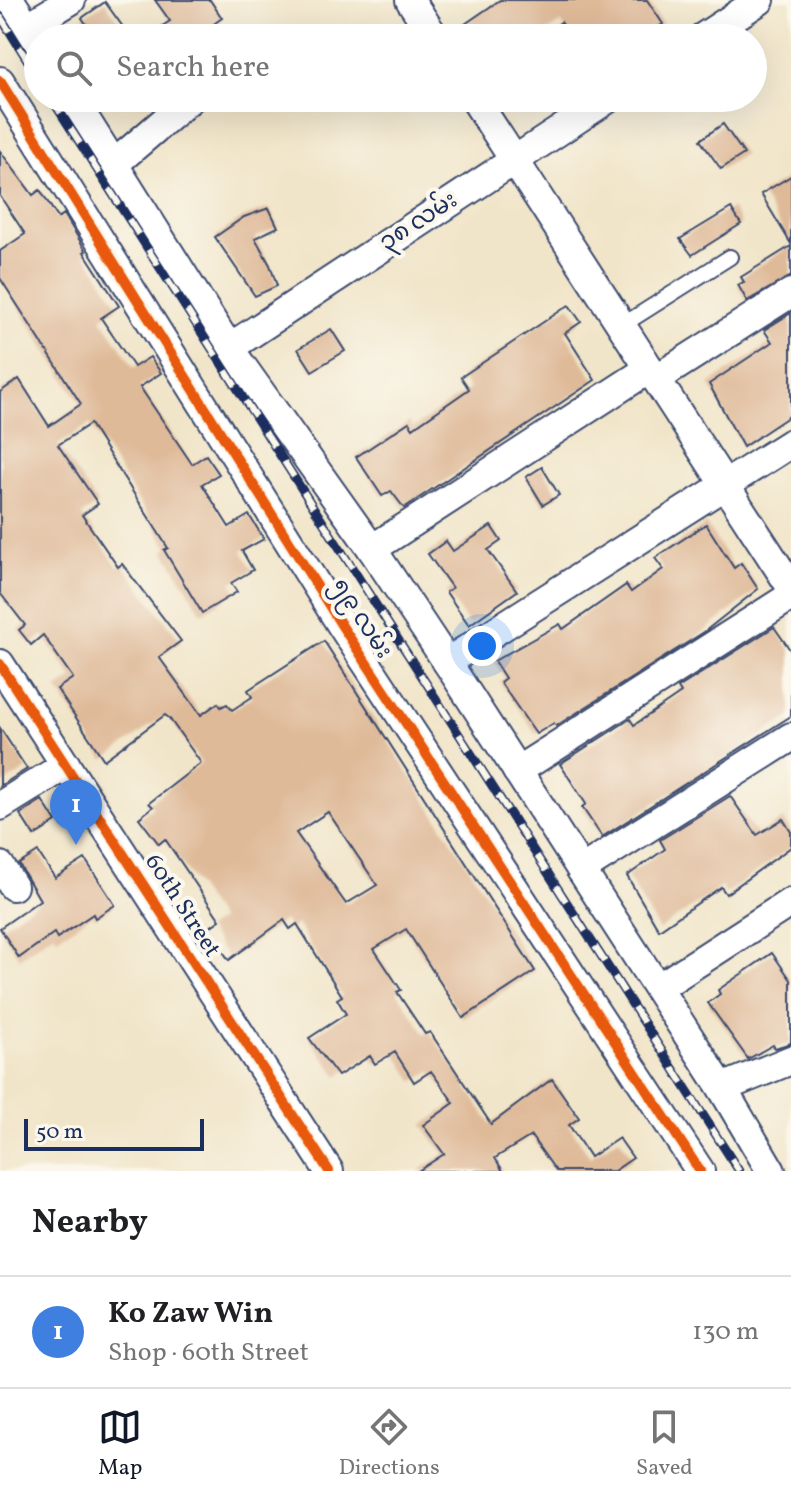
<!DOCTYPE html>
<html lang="en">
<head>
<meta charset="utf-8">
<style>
	:root { --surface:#fff; --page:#f6f6f6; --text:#202124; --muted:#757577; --line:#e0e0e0; --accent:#111827 }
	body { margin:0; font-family:Vollkorn,"Noto Sans Myanmar",serif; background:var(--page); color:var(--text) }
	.scale { position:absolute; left:24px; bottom:20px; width:180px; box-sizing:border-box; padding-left:8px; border:4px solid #1b2f5e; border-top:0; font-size:22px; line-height:28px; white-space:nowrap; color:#1b2f5e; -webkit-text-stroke:6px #fbf7ec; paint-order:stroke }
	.you { position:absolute; left:482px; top:646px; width:28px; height:28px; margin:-20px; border:6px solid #fff; border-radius:50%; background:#1a73e8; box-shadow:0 0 0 12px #1a73e833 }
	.badge { display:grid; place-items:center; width:52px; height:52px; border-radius:50%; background:var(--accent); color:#fff; font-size:26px; font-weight:700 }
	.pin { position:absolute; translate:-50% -66px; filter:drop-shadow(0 2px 4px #0008) }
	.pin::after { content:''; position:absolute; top:42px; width:28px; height:24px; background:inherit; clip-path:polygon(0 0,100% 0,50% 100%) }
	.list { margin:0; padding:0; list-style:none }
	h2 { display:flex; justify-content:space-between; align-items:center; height:104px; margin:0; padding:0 32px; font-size:34px }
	h2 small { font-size:26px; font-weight:400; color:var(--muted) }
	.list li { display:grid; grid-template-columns:52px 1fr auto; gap:24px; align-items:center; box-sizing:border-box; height:112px; padding:0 32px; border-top:2px solid var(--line) }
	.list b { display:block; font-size:30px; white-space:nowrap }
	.list p { margin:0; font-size:26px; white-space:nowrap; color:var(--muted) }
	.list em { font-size:26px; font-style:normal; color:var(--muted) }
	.icon { flex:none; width:44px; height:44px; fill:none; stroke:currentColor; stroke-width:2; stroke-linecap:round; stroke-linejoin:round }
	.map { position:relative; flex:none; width:791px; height:1171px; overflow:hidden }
	.search { position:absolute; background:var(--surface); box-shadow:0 8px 32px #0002; left:24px; right:24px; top:24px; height:88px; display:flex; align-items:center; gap:20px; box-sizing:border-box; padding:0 28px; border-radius:44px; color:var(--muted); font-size:30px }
	.sheet { height:216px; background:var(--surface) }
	nav { display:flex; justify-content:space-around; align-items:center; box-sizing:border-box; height:112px; border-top:2px solid var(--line); background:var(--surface); font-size:22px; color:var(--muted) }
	nav a { display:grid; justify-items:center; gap:4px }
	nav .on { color:var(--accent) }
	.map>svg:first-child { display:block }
	.building { fill:#dfba99; fill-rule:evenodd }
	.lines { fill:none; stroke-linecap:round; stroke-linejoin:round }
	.lane-casing { stroke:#3b4a6e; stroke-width:18 }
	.street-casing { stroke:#3b4a6e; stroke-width:32 }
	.lane { stroke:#fff; stroke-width:14 }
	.street { stroke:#fff; stroke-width:28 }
	.rail-casing { stroke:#1b2f5e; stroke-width:9 }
	.rail { stroke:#fbf7ec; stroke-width:6; stroke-dasharray:18; stroke-linecap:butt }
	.cycleway-casing { stroke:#fbf7ec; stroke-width:15 }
	.cycleway { stroke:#e8590c; stroke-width:10 }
	.labels { text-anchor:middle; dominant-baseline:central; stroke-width:8; stroke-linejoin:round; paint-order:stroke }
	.street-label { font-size:24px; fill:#1b2f5e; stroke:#fbf7ec }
</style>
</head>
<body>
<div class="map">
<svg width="791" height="1171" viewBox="0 0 791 1171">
	<rect width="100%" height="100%" fill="#fbf7ec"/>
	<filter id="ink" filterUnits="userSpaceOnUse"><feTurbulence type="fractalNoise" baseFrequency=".0125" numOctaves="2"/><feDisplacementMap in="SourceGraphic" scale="16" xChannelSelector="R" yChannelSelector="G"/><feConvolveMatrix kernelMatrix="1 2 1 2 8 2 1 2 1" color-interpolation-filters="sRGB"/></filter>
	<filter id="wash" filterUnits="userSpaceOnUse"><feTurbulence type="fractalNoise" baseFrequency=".006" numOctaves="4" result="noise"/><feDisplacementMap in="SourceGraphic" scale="32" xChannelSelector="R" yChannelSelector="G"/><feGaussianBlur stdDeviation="1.8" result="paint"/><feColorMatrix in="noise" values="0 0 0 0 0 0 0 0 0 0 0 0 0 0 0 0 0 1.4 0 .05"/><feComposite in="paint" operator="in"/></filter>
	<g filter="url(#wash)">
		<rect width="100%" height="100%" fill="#f1e5c9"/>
		<g id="blocks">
			<g class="building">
				<path d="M155,0H210L222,18L194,38H144L170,21Z"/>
				<path d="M500,0H647L663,24L642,38H572L561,22L538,38H474L465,24Z"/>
				<path d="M105,2L131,38H96L82,18Z"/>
				<path d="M723,124L744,154L721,169L700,140Z"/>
				<path d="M0,151L33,195L40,190L58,218L64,214L86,251L84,252L119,306L101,318L134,367L150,357L161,373L140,387L192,464L206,455L219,474L202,484L229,527L249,515L264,539L242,551L253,570L231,583L237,592L202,613L164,550L168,548L90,424L58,445L98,504L82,515L118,567L122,564L181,641L159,657L201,715L218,703L221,707L227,704L232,710L252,697L248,690L324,641L535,971L463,1018L406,929L374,949L401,990L397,992L425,1034L430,1032L491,1124L552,1079L579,1118L569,1125L590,1157L619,1138L633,1158L614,1171H556L531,1136L495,1158L503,1171H418L444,1154L423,1125L454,1103L431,1071L414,1082L395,1052L375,1064L370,1056L338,1076L309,1038L346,1014L337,999L342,996L297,924L290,929L284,920L229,960L207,929L220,920L165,839L159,844L139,818L153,807L149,803L201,763L169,718L165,715L104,760L57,689L73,678L43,635L31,645L19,630L25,625L0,593V392L19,379L49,426L81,404L0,278V251L25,234L0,196ZM328,812L377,885L346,904L296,833Z"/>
				<path d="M791,176V244L761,194Z"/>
				<path d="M269,208L278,227L255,238L270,265L277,286L255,296L215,237L244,217Z"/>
				<path d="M731,208L741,224L692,255L680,239Z"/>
				<path d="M791,246V276L747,301L738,285L744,282L741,277Z"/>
				<path d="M569,305L581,322L565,333L595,380L404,508L391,491L382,496L356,457L409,422L413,428L469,389L461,377Z"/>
				<path d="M791,313V415L743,447L709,384L772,342L764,330Z"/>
				<path d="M331,329L345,351L312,371L298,349Z"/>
				<path d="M542,467L559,495L543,505L526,477Z"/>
				<path d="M706,524L734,568L741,563L758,589L704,632L556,726L554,723L536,734L500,682L505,678L494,661L560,624L563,629L626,585L631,592L663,569L655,558Z"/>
				<path d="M491,526L501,541L488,550L517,591L469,625L446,592L452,588L428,554L446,541L453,551Z"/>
				<path d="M774,627L791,651V716L602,837L582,807L586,804L560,764L630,719L634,725L681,693L678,688Z"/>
				<path d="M0,728L27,769L0,786Z"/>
				<path d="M730,796L757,835L783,819L791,832V847L726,894L721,887L659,930L627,876L665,849L660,840Z"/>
				<path d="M42,800L56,822L34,836L20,814Z"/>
				<path d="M38,852L55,878L85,859L115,905L95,918L93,914L57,938L54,933L19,958L0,928L40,900L19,864Z"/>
				<path d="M772,953L791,980V1043L775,1048L773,1045L748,1059L708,1003L720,994L718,990Z"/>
			</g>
		</g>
	</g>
	<g filter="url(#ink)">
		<use href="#blocks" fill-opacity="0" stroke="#3b4a6e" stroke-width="2"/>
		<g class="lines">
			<defs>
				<path id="lane" d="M621,326L730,257"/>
				<g id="street">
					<path d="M10,0L38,44"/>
					<path d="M410,0L435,38"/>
					<path d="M27,27L71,0"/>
					<path d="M702,38L760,0"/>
					<path d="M0,81L342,626L700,1171"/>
					<path d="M72,98L229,348L372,549L447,662L722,1088L771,1171"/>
					<path d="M474,98L791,587"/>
					<path d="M113,165L191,98"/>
					<path d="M229,348L609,98"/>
					<path d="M656,379L791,293"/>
					<path d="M372,549L649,369"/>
					<path d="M447,662L791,443"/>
					<path d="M0,664L329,1171"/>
					<path d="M517,771L791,596"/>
					<path d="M0,806L66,765"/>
					<path d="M0,866L13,886"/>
					<path d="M581,870L791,737"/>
					<path d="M658,988L791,902"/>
					<path d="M722,1088L791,1060"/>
				</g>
			</defs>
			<use href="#lane" class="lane-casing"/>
			<use href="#street" class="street-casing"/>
			<use href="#lane" class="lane"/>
			<use href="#street" class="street"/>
			<defs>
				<g id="rail">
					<path d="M0,16L38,77"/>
					<path d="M51,98L739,1171"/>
				</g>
			</defs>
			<use href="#rail" class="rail-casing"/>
			<use href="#rail" class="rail"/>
			<defs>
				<g id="cycleway">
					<path d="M0,81L342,626L700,1171"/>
					<path d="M0,664L329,1171"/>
				</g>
			</defs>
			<use href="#cycleway" class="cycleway-casing"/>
			<use href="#cycleway" class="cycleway"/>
		</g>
	</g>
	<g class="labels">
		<g class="street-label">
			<text transform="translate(419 222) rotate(-33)">၃၈ လမ်း</text>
			<text transform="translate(361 619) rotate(57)">၅၉ လမ်း</text>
			<text transform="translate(182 906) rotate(57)">60th Street</text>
		</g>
	</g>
</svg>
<div class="scale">50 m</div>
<div class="you"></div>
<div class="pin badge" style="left:76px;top:845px;background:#3f7fe0">1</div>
<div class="search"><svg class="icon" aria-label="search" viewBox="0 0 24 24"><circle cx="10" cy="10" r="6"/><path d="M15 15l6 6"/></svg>Search here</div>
</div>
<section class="sheet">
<h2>Nearby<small></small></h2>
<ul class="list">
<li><span class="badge" style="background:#3f7fe0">1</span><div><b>Ko Zaw Win</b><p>Shop · 60th Street</p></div><em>130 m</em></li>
</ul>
</section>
<nav>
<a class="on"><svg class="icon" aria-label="map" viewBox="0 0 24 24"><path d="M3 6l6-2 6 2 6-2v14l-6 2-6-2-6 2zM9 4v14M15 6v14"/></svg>Map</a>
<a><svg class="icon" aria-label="directions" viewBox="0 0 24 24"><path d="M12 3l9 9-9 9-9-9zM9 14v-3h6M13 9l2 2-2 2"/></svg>Directions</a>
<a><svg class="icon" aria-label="saved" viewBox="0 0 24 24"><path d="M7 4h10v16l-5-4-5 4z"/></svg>Saved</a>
</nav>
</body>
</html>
